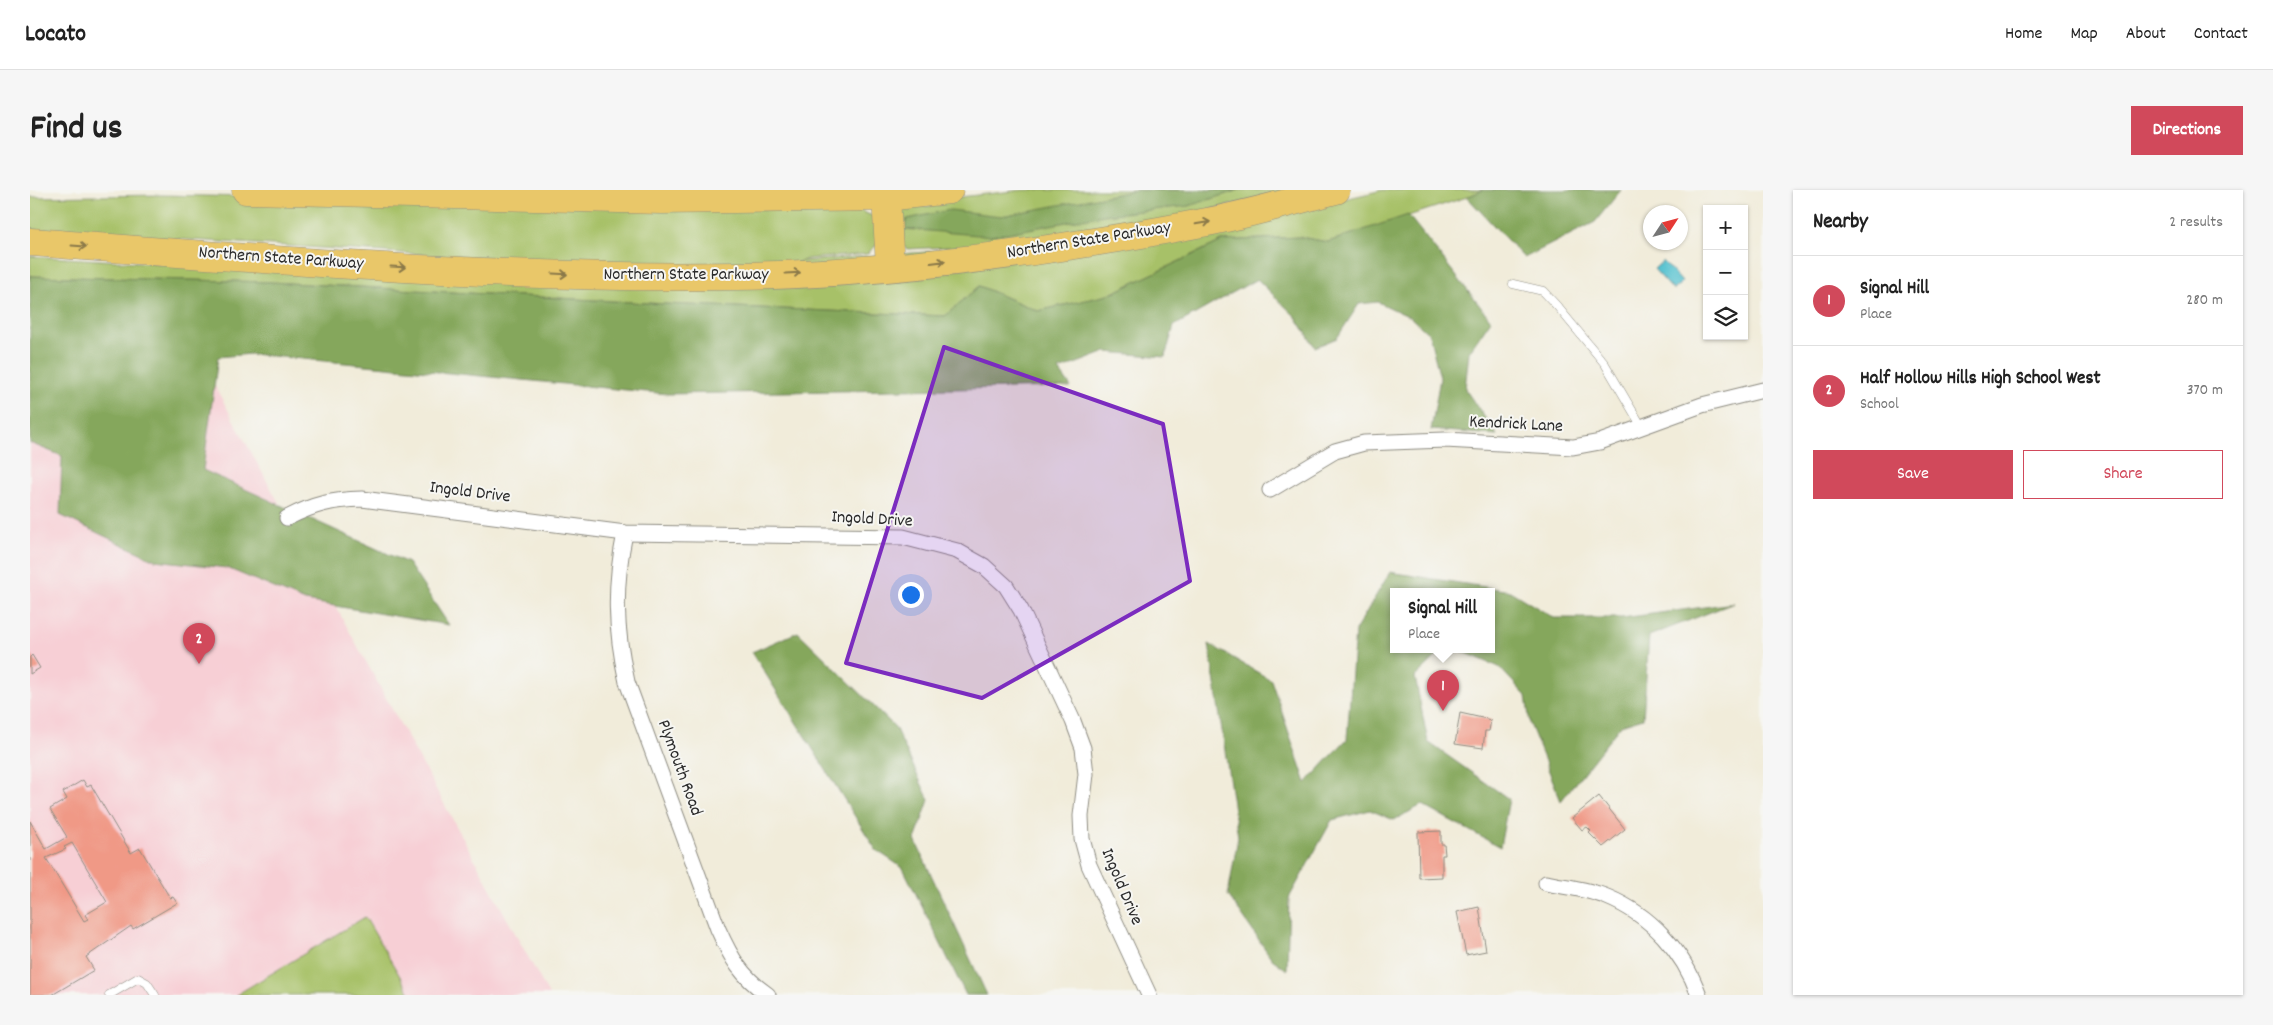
<!DOCTYPE html>
<html lang="en">
<head>
<meta charset="utf-8">
<style>
	:root { --surface:#fff; --page:#f6f6f6; --text:#222; --muted:#767676; --line:#e0e0e0; --accent:#d1495b }
	body { margin:0; font-family:Dekko,sans-serif; background:var(--page); color:var(--text) }
	.controls { position:absolute; right:15px; top:15px; display:grid; overflow:hidden; border-radius:0px; box-shadow:0 1px 4px #0004 }
	.controls button { width:45px; height:45px; display:grid; place-items:center; padding:0; border:0; border-bottom:1px solid var(--line); background:var(--surface); color:var(--text); font:25px sans-serif }
	.compass { position:absolute; left:1613px; top:15px; width:45px; height:45px; border-radius:50%; background:var(--surface); box-shadow:0 1px 4px #0004; rotate:54deg }
	.you { position:absolute; left:880px; top:404px; width:18px; height:18px; margin:-12px; border:4px solid #fff; border-radius:50%; background:#1a73e8; box-shadow:0 0 0 8px #1a73e833 }
	.badge { display:grid; place-items:center; width:32px; height:32px; border-radius:50%; background:var(--accent); color:#fff; font-size:16px; font-weight:700 }
	.pin { position:absolute; translate:-50% -41px; filter:drop-shadow(0 1px 2px #0008) }
	.pin::after { content:''; position:absolute; top:26px; width:18px; height:15px; background:inherit; clip-path:polygon(0 0,100% 0,50% 100%) }
	.popup { position:absolute; left:1360px; top:398px; width:105px; height:65px; box-sizing:border-box; display:grid; place-content:center; border-radius:0px; background:var(--surface); filter:drop-shadow(0 1px 4px #0005); font-size:16px; white-space:nowrap; color:var(--muted) }
	.popup b { font-size:19px; color:var(--text) }
	.popup::after { content:''; position:absolute; left:50%; top:100%; margin-left:-10px; border:10px solid transparent; border-top-color:var(--surface) }
	.list { margin:0; padding:0; list-style:none }
	h2 { display:flex; justify-content:space-between; align-items:center; height:65px; margin:0; padding:0 20px; font-size:21px }
	h2 small { font-size:16px; font-weight:400; color:var(--muted) }
	.list li { display:grid; grid-template-columns:32px 1fr auto; gap:15px; align-items:center; box-sizing:border-box; height:90px; padding:0 20px; border-top:1px solid var(--line) }
	.list b { display:block; font-size:19px; white-space:nowrap }
	.list p { margin:0; font-size:16px; white-space:nowrap; color:var(--muted) }
	.list em { font-size:16px; font-style:normal; color:var(--muted) }
	.actions { display:flex; gap:10px; padding:15px 20px }
	.actions a { flex:1; padding:11px 0; border:1px solid var(--accent); border-radius:0px; text-align:center; font-size:18px; color:var(--accent) }
	.actions .main { background:var(--accent); color:#fff }
	.icon { flex:none; width:28px; height:28px; fill:none; stroke:currentColor; stroke-width:2; stroke-linecap:round; stroke-linejoin:round }
	.map { position:relative; flex:none; width:1733px; height:805px; overflow:hidden; border-radius:0px }
	header { display:flex; align-items:center; gap:30px; box-sizing:border-box; height:70px; padding:0 25px; background:var(--surface); border-bottom:1px solid var(--line) }
	header strong { font-size:24px }
	nav { display:flex; gap:28px; margin-inline-start:auto; font-size:18px }
	.intro { display:flex; align-items:center; justify-content:space-between; box-sizing:border-box; height:120px; padding:0 30px }
	h1 { margin:0; font-size:35px }
	.button { padding:12px 22px; border-radius:0px; background:var(--accent); color:#fff; font-size:18px; font-weight:700 }
	main { display:flex; gap:30px; padding:0 30px }
	aside { flex:1; background:var(--surface); border-radius:0px; box-shadow:0 1px 4px #0004 }
	.map>svg:first-child { display:block }
	.built { fill:#f7cfd5 }
	.green { fill:#a7c167; stroke:#697649 }
	.forest { fill:#85a75c; stroke:#586944 }
	.water { fill:#57c2d0; stroke:#41767e }
	.building { fill:#f09986; fill-rule:evenodd }
	.lines { fill:none; stroke-linecap:round; stroke-linejoin:round }
	.service-casing { stroke:#8e8c82; stroke-width:9 }
	.minor-casing { stroke:#8e8c82; stroke-width:17 }
	.motorway-casing { stroke:#8e8c82; stroke-width:29 }
	.service { stroke:#fff; stroke-width:8 }
	.minor { stroke:#fff; stroke-width:15 }
	.motorway { stroke:#e9c769; stroke-width:28 }
	.oneway { stroke:#8a794a }
	.marked { fill:#7b2cbf; fill-opacity:0.2; stroke:#7b2cbf; stroke-width:4; stroke-linejoin:round }
	.labels { text-anchor:middle; dominant-baseline:central; stroke-width:4; stroke-linejoin:round; paint-order:stroke }
	.street-label { font-size:18px; fill:#2b2b2b; stroke:#f6f6f2 }
</style>
</head>
<body>
<header>
<strong>Locato</strong>
<nav><a>Home</a><a>Map</a><a>About</a><a>Contact</a></nav>
</header>
<div class="intro"><h1>Find us</h1><a class="button">Directions</a></div>
<main>
<div class="map">
<svg width="1733" height="805" viewBox="0 0 1733 805">
	<rect width="100%" height="100%" fill="#f6f6f2"/>
	<filter id="ink" filterUnits="userSpaceOnUse"><feTurbulence type="fractalNoise" baseFrequency=".02" numOctaves="2"/><feDisplacementMap in="SourceGraphic" scale="10" xChannelSelector="R" yChannelSelector="G"/><feConvolveMatrix kernelMatrix="1 2 1 2 8 2 1 2 1" color-interpolation-filters="sRGB"/></filter>
	<filter id="wash" filterUnits="userSpaceOnUse"><feTurbulence type="fractalNoise" baseFrequency=".0096" numOctaves="4" result="noise"/><feDisplacementMap in="SourceGraphic" scale="20" xChannelSelector="R" yChannelSelector="G"/><feGaussianBlur stdDeviation="1.12" result="paint"/><feColorMatrix in="noise" values="0 0 0 0 0 0 0 0 0 0 0 0 0 0 0 0 0 1.4 0 .05"/><feComposite in="paint" operator="in"/></filter>
	<g filter="url(#wash)">
		<rect width="100%" height="100%" fill="#f1ecda"/>
		<path class="built" d="M131,98L519,805H0V109Z"/>
		<g class="green">
			<path d="M993,0H1267L1109,36L957,55L878,59L870,55L866,24L874,18L910,15L920,8Z"/>
			<path d="M1353,0H1453L1437,7L1298,52L1270,47L1192,51L1078,105L1008,121L949,96L915,126L635,114L240,92L0,86V66L483,93L1175,41Z"/>
			<path d="M132,5L831,21L845,27L849,53L837,64L777,69L758,77L571,81L387,64L0,40V7Z"/>
			<path d="M335,727L381,805H206Z"/>
		</g>
		<g class="forest">
			<path d="M1108,0H1209L1159,16L1074,25L961,46L874,39L877,29L920,20L971,26Z"/>
			<path d="M1453,0H1591L1565,32L1494,68L1437,7Z"/>
			<path d="M1378,25L1461,130L1439,162L1435,199L1467,245L1401,240L1410,188L1399,144L1380,127L1348,112L1329,114L1307,148L1285,157L1266,127L1227,89L1144,136L1135,167L1076,162L1029,180L1041,197L638,204L221,164L188,167L173,280L378,373L419,435L275,411L197,378L125,370L30,325L32,266L0,253V86L240,92L635,114L915,126L949,96L1008,121L1078,105L1192,51L1270,47L1298,52Z"/>
			<path d="M1360,382L1480,401L1524,428H1592L1704,413L1619,446L1613,528L1591,535L1531,611L1500,534L1496,506L1469,477L1429,460H1462V402H1364V460H1413L1385,487L1398,552L1479,609L1470,657L1392,615L1364,630L1340,620L1302,630L1259,708L1257,780L1242,769L1198,705L1208,647L1179,454L1241,490L1276,593L1317,549L1325,441Z"/>
			<path d="M768,442L865,537L899,610L885,650L957,805H936L873,678L846,660L722,462Z"/>
		</g>
		<path class="water" d="M1633,71L1652,92L1643,100L1624,79Z"/>
		<g id="blocks">
			<g class="building">
				<path d="M2,465L10,478L0,484V467Z"/>
				<path d="M1430,523L1461,530L1459,541H1455L1453,558L1425,554Z"/>
				<path d="M53,590L57,597L61,595L101,663L110,658L140,708L143,707L147,713L103,739L101,736L56,767L64,780L22,805H0V631L16,659L37,647L20,619L37,609L33,602ZM42,653L77,712L55,725L58,729L54,731L16,668L36,659L34,657Z"/>
				<path d="M1569,606L1595,639L1573,657L1559,643L1561,641L1557,637L1552,640L1542,628Z"/>
				<path d="M1411,641V654H1414L1415,665H1412V687L1389,688L1388,642Z"/>
				<path d="M1449,717L1456,761L1436,765L1427,722Z"/>
			</g>
		</g>
	</g>
	<g filter="url(#ink)">
		<use href="#blocks" fill-opacity="0" stroke="#8e8c82" stroke-width="1"/>
		<g class="lines">
			<defs>
				<g id="service">
					<path d="M1483,94L1513,101L1527,116L1575,174L1612,237"/>
					<path d="M79,805L108,788L117,793L125,805"/>
				</g>
				<g id="minor">
					<path d="M1240,300L1305,261L1334,253L1415,250L1543,257L1570,252L1672,215L1733,200"/>
					<path d="M257,328C284,314 302,310 332,309L595,343L873,347L927,361L954,376L976,396L991,420L1043,531L1053,558L1056,584L1051,626L1052,649L1059,675L1119,805"/>
					<path d="M595,343C584,396 585,439 597,492L688,739C701,768 711,786 738,805"/>
					<path d="M1516,693C1535,697 1558,699 1577,707C1621,725 1653,761 1669,805"/>
				</g>
				<g id="motorway">
					<path d="M216,0L632,10L856,7L919,0"/>
					<path d="M856,7L860,77"/>
					<path d="M0,52C235,69 470,90 706,86C860,84 1026,61 1177,32C1220,24 1263,11 1306,0"/>
				</g>
			</defs>
			<use href="#service" class="service-casing"/>
			<use href="#minor" class="minor-casing"/>
			<use href="#motorway" class="motorway-casing"/>
			<use href="#service" class="service"/>
			<use href="#minor" class="minor"/>
			<use href="#motorway" class="motorway"/>
		</g>
		<defs><path id="oneway-shaft" d="M-6 0H5M1.5-3L5.5 0L1.5 3" fill="none" stroke-width="1.6" stroke-linecap="round" stroke-linejoin="round" transform="scale(1.25)"/></defs>
		<g class="oneway">
			<use href="#oneway-shaft" transform="translate(1173 33) rotate(-10)"/>
			<use href="#oneway-shaft" transform="translate(49 56) rotate(4)"/>
			<use href="#oneway-shaft" transform="translate(908 72) rotate(-7)"/>
			<use href="#oneway-shaft" transform="translate(368 77) rotate(3)"/>
			<use href="#oneway-shaft" transform="translate(763 83) rotate(-3)"/>
			<use href="#oneway-shaft" transform="translate(530 84) rotate(3)"/>
		</g>
	</g>
	<path class="marked" d="M914,157L1133,234L1160,391L952,508L816,473Z"/>
	<g class="labels">
		<g class="street-label">
			<text transform="translate(1059 51) rotate(-9)">Northern State Parkway</text>
			<text transform="translate(251 69) rotate(4)">Northern State Parkway</text>
			<text x="656" y="85">Northern State Parkway</text>
			<text transform="translate(1486 235) rotate(3)">Kendrick Lane</text>
			<text transform="translate(440 303) rotate(7)">Ingold Drive</text>
			<text transform="translate(842 330) rotate(3)">Ingold Drive</text>
			<text transform="translate(649 578) rotate(70)">Plymouth Road</text>
			<text transform="translate(1091 697) rotate(67)">Ingold Drive</text>
		</g>
	</g>
</svg>
<div class="controls">
<button>+</button>
<button>−</button>
<button><svg class="icon" aria-label="layers" viewBox="0 0 24 24"><path d="M12 4l9 5-9 5-9-5zM3 14l9 5 9-5"/></svg></button>
</div>
<svg class="compass" viewBox="-18 -18 36 36"><path d="M0-13l5 13h-10z" fill="#e53935"/><path d="M0 13l5-13h-10z" fill="#767676"/></svg>
<div class="you"></div>
<div class="pin badge" style="left:1413px;top:521px">1</div>
<div class="popup"><b>Signal Hill</b>Place</div>
<div class="pin badge" style="left:169px;top:474px">2</div>
</div>
<aside>
<h2>Nearby<small>2 results</small></h2>
<ul class="list">
<li><span class="badge">1</span><div><b>Signal Hill</b><p>Place</p></div><em>280 m</em></li>
<li><span class="badge">2</span><div><b>Half Hollow Hills High School West</b><p>School</p></div><em>370 m</em></li>
</ul>
<div class="actions"><a class="main">Save</a><a>Share</a></div>
</aside>
</main>
</body>
</html>
